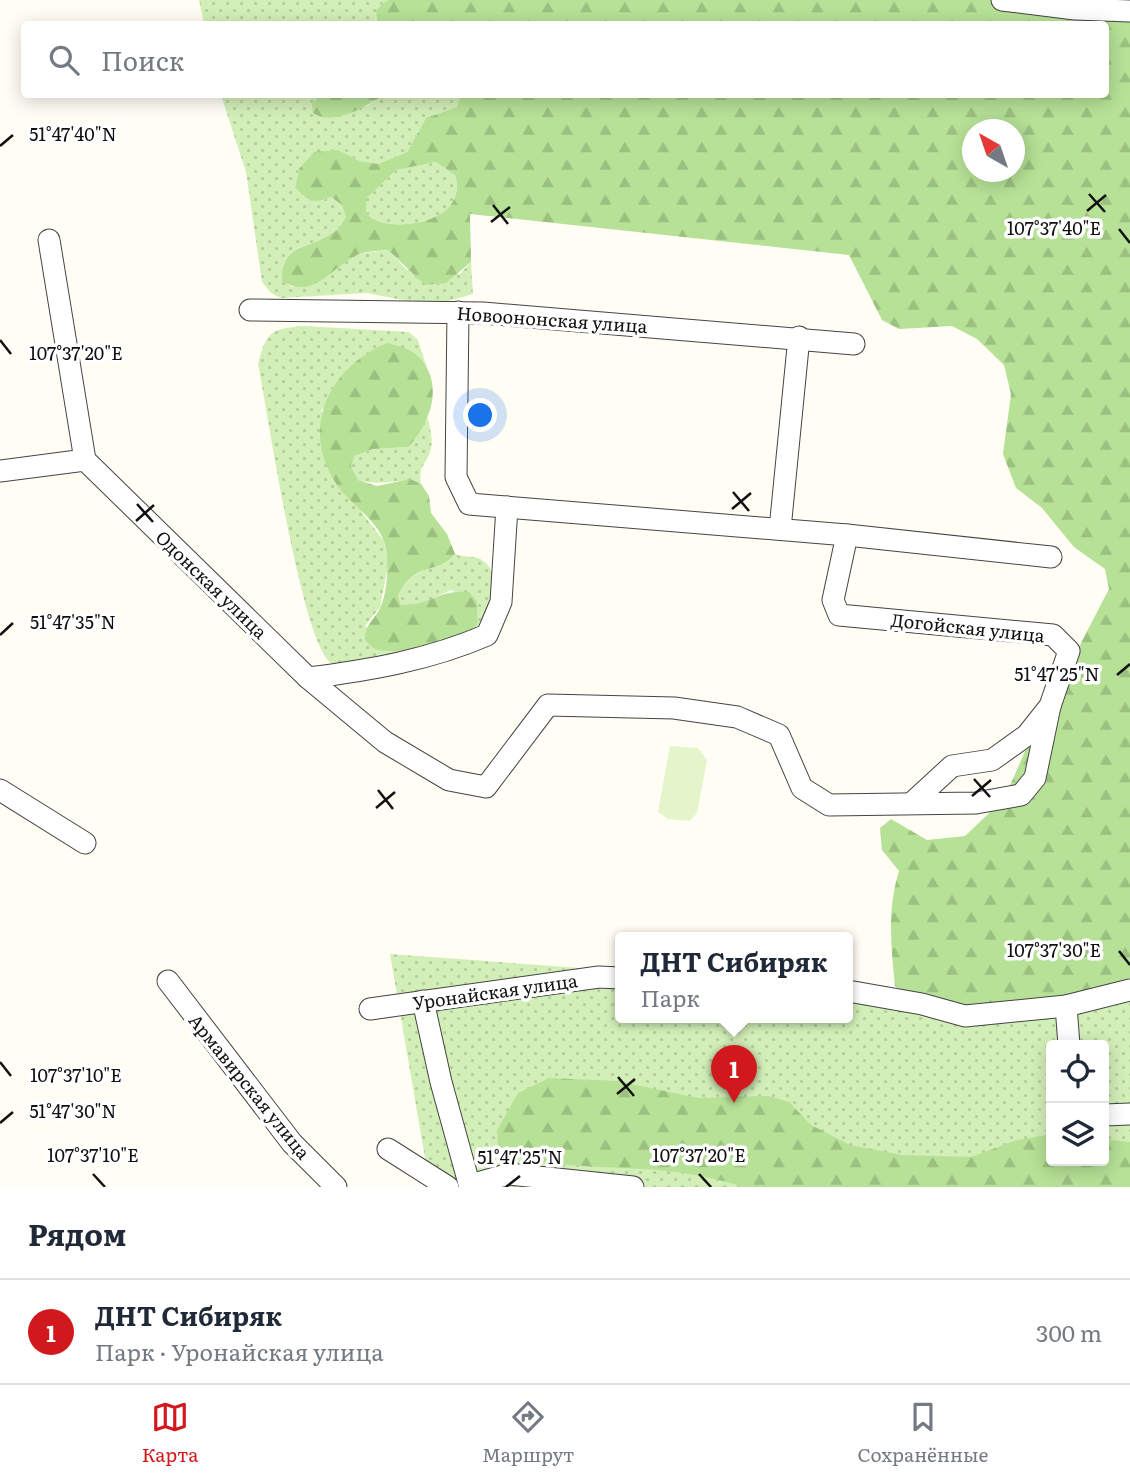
<!DOCTYPE html>
<html lang="ru">
<head>
<meta charset="utf-8">
<style>
	:root { --surface:#fff; --page:#f6f6f7; --text:#1f2937; --muted:#747a83; --line:#e0e1e3; --accent:#d1181c }
	body { margin:0; font-family:Literata,serif; background:var(--page); color:var(--text) }
	.controls { position:absolute; right:21px; bottom:21px; display:grid; overflow:hidden; border-radius:7px; box-shadow:0 4px 18px #0003 }
	.controls button { width:63px; height:63px; display:grid; place-items:center; padding:0; border:0; border-bottom:2px solid var(--line); background:var(--surface); color:var(--text); font:35px sans-serif }
	.compass { position:absolute; left:962px; top:119px; width:63px; height:63px; border-radius:50%; background:var(--surface); box-shadow:0 4px 18px #0003; rotate:320deg }
	.you { position:absolute; left:481px; top:416px; width:24px; height:24px; margin:-18px; border:5px solid #fff; border-radius:50%; background:#1a73e8; box-shadow:0 0 0 10px #1a73e833 }
	.badge { display:grid; place-items:center; width:46px; height:46px; border-radius:50%; background:var(--accent); color:#fff; font-size:23px; font-weight:700 }
	.pin { position:absolute; translate:-50% -58px; filter:drop-shadow(0 2px 4px #0008) }
	.pin::after { content:''; position:absolute; top:37px; width:24px; height:21px; background:inherit; clip-path:polygon(0 0,100% 0,50% 100%) }
	.popup { position:absolute; left:615px; top:932px; width:238px; height:91px; box-sizing:border-box; display:grid; place-content:center; border-radius:7px; background:var(--surface); filter:drop-shadow(0 2px 5px #0005); font-size:23px; white-space:nowrap; color:var(--muted) }
	.popup b { font-size:26px; color:var(--text) }
	.popup::after { content:''; position:absolute; left:50%; top:100%; margin-left:-14px; border:14px solid transparent; border-top-color:var(--surface) }
	.list { margin:0; padding:0; list-style:none }
	h2 { display:flex; justify-content:space-between; align-items:center; height:91px; margin:0; padding:0 28px; font-size:30px }
	h2 small { font-size:23px; font-weight:400; color:var(--muted) }
	.list li { display:grid; grid-template-columns:46px 1fr auto; gap:21px; align-items:center; box-sizing:border-box; height:105px; padding:0 28px; border-top:2px solid var(--line) }
	.list b { display:block; font-size:26px; white-space:nowrap }
	.list p { margin:0; font-size:23px; white-space:nowrap; color:var(--muted) }
	.list em { font-size:23px; font-style:normal; color:var(--muted) }
	.icon { flex:none; width:38px; height:38px; fill:none; stroke:currentColor; stroke-width:2; stroke-linecap:round; stroke-linejoin:round }
	.map { position:relative; flex:none; width:1130px; height:1187px; overflow:hidden }
	.search { position:absolute; background:var(--surface); box-shadow:0 4px 18px #0003; left:21px; right:21px; top:21px; height:77px; display:flex; align-items:center; gap:18px; box-sizing:border-box; padding:0 24px; border-radius:7px; color:var(--muted); font-size:26px }
	.sheet { height:196px; background:var(--surface) }
	nav { display:flex; justify-content:space-around; align-items:center; box-sizing:border-box; height:98px; border-top:2px solid var(--line); background:var(--surface); font-size:19px; color:var(--muted) }
	nav a { display:grid; justify-items:center; gap:4px }
	nav .on { color:var(--accent) }
	.map>svg:first-child { display:block }
	.grass { fill:url(#grass-dots); fill-rule:evenodd }
	.forest { fill:url(#forest-firs); fill-rule:evenodd }
	.pitch { fill:#e5f5cb }
	.lines { fill:none; stroke-linecap:round; stroke-linejoin:round }
	.minor-casing { stroke:#444; stroke-width:23 }
	.minor { stroke:#fff; stroke-width:21 }
	.ticks { fill:none; stroke:#111; stroke-width:2.5 }
	.labels { text-anchor:middle; dominant-baseline:central; stroke-width:7; stroke-linejoin:round; paint-order:stroke }
	.street-label { font-size:18px; fill:#111; stroke:#fff }
	.ticks-label { font-size:18px; text-anchor:middle; fill:#111; stroke:#fff; stroke-width:7; stroke-linejoin:round; paint-order:stroke }
</style>
</head>
<body>
<div class="map">
<svg width="1130" height="1187" viewBox="0 0 1130 1187">
	<defs>
		<pattern id="grass-dots" width="8" height="8" patternUnits="userSpaceOnUse" patternTransform="scale(1.75)"><rect width="8" height="8" fill="#d3efb8"/><path d="M2 2h.1M6 6h.1" fill="none" stroke="#b4cc9d" stroke-width="1.8" stroke-linecap="round"/></pattern>
		<pattern id="forest-firs" width="22" height="20" patternUnits="userSpaceOnUse" patternTransform="scale(1.75)"><rect width="22" height="20" fill="#b6e196"/><path d="M5 1l3.5 6h-7zM16 11l3.5 6h-7z" fill="#9bc080"/></pattern>
	</defs>
	<rect width="100%" height="100%" fill="#fffdf4"/>
	<g class="grass">
		<path d="M199,0H388L375,19L377,24H204Z"/>
		<path d="M456,94L460,97L457,107L426,118L407,152L378,164L360,161L338,150L314,153L299,169L295,188C308,201 314,205 331,197L342,205L347,217C342,222 338,231 332,234C307,249 281,243 282,280L292,287L341,265L357,254L388,250L407,270L460,274L471,262L473,294L442,303L423,304L367,293L281,298L271,293L262,282L246,172L221,95H321L312,104L367,106L384,95Z"/>
		<path d="M436,162L456,176C457,186 458,194 452,203C439,225 383,233 366,213V199L396,170Z"/>
		<path d="M303,326L409,332L418,340L427,368L411,350L321,410L363,514L384,541L388,566L380,607L365,626L408,650C390,655 347,673 331,663C301,641 268,413 258,364C267,332 269,329 303,326Z"/>
		<path d="M428,418C430,429 434,442 430,452C425,465 418,468 421,484C399,475 385,488 358,480L351,466L353,456L373,449L408,447Z"/>
		<path d="M455,554C464,558 475,555 482,560C506,577 490,608 478,625L477,602L451,590L417,606L401,605L398,596C415,560 438,576 455,554Z"/>
		<path d="M390,954L620,971V1017H848V988L1130,999V1187H430ZM1051,1045H1104V1161H1051Z"/>
	</g>
	<g class="forest">
		<path d="M388,0H1130V978L986,1019L922,1004L895,986C891,947 887,909 899,871L882,850L880,828L891,819L927,840L965,836L1004,799L1027,747L1109,589L1105,569L1074,547L1042,508L1016,488L1003,454L1011,394L1004,365L977,339L952,326L899,329L882,320L849,255L470,214L471,262L446,283L425,285L388,250C378,251 363,251 355,256C329,270 313,300 282,281C281,243 307,250 331,234C338,231 342,223 346,217L342,205L331,197C314,205 308,201 295,188L299,169L314,152L338,150L360,161L378,164L407,152L426,118L457,107L460,97L456,95L1106,94V24H377L376,10ZM972,130H1014V172H972ZM436,162L456,176C457,186 458,194 452,203C439,225 383,233 366,213V199L396,170Z"/>
		<path d="M321,94H384V95C366,106 333,127 313,113L312,104Z"/>
		<path d="M387,343C395,346 406,347 413,352C446,377 433,421 408,447L373,449L354,456L351,466L358,480L377,486L410,479L421,484L429,496L431,513L447,534L455,554C438,576 415,559 398,596L401,605C430,606 438,589 469,592L477,602L478,625C459,642 403,655 378,650C373,649 369,644 365,640C365,624 373,622 380,608C388,591 389,563 385,545C379,520 348,503 335,482C300,426 330,367 387,343Z"/>
		<path d="M549,1078L617,1081L698,1098L768,1096L789,1102L811,1125L850,1145L902,1155L971,1157L1014,1141L1051,1134V1161H1104V1139L1130,1142V1187H743C672,1162 604,1172 533,1161C522,1159 509,1151 498,1146L497,1130L518,1093Z"/>
	</g>
	<path class="pitch" d="M670,746L698,748L707,760L697,813L690,821L668,819L658,812Z"/>
	<g class="lines">
		<defs>
			<g id="minor">
				<path d="M1002,0L1075,9L1130,11"/>
				<path d="M49,240L85,460"/>
				<path d="M250,310L483,313L854,344"/>
				<path d="M458,312L456,477L469,504L847,535L1051,557"/>
				<path d="M0,471L85,460L308,678L385,742L449,780L486,787L548,705L674,708L737,717L779,735L802,788L829,805L976,803L1021,795L1035,778L1050,706"/>
				<path d="M780,529L799,337"/>
				<path d="M847,535L833,600L839,615L1053,635L1069,651L1050,706L1027,735L992,760L952,766L914,801"/>
				<path d="M308,678C371,670 429,660 487,635L501,602L507,507"/>
				<path d="M0,790L85,843"/>
				<path d="M168,981L292,1143L336,1187"/>
				<path d="M848,991L922,1004L965,1016L1066,1006L1130,990"/>
				<path d="M423,1001L441,1082L470,1187"/>
				<path d="M1066,1006L1069,1045"/>
				<path d="M370,1009L599,977L620,978"/>
				<path d="M1104,1115L1130,1114"/>
				<path d="M388,1149L448,1187"/>
				<path d="M470,1185L509,1174L633,1187"/>
			</g>
		</defs>
		<use href="#minor" class="minor-casing"/>
		<use href="#minor" class="minor"/>
	</g>
	<path class="ticks" d="M0,146L13,135M1089,194L1105,212M493,205L508,224M1087,211L1106,195M491,222L510,207M1119,229L1130,243M0,340L11,354M733,492L749,511M137,504L153,522M732,509L751,493M136,521L154,505M0,635L13,623M1117,675L1130,664M974,779L990,797M378,790L393,809M972,796L991,780M376,808L395,792M1119,951L1130,965M0,1062L11,1076M618,1077L634,1096M617,1094L635,1079M0,1123L13,1112M93,1174L105,1187M699,1174L711,1187M506,1187L520,1176"/>
	<g class="labels">
		<g class="street-label">
			<text transform="translate(552 319) rotate(4)">Новоононская улица</text>
			<text transform="translate(212 584) rotate(44)">Одонская улица</text>
			<text transform="translate(968 627) rotate(6)">Догойская улица</text>
			<text transform="translate(495 991) rotate(-8)">Уронайская улица</text>
			<text transform="translate(250 1086) rotate(51)">Армавирская улица</text>
		</g>
	</g>
	<g class="ticks-label">
		<text x="73" y="141">51°47'40"N</text>
		<text x="1054" y="235">107°37'40"E</text>
		<text x="76" y="360">107°37'20"E</text>
		<text x="73" y="629">51°47'35"N</text>
		<text x="1057" y="681">51°47'25"N</text>
		<text x="1054" y="957">107°37'30"E</text>
		<text x="76" y="1082">107°37'10"E</text>
		<text x="73" y="1118">51°47'30"N</text>
		<text x="93" y="1162">107°37'10"E</text>
		<text x="699" y="1162">107°37'20"E</text>
		<text x="520" y="1164">51°47'25"N</text>
	</g>
</svg>
<div class="controls">
<button><svg class="icon" aria-label="locate" viewBox="0 0 24 24"><circle cx="12" cy="12" r="6"/><path d="M12 2v4M12 18v4M2 12h4M18 12h4"/></svg></button>
<button><svg class="icon" aria-label="layers" viewBox="0 0 24 24"><path d="M12 4l9 5-9 5-9-5zM3 14l9 5 9-5"/></svg></button>
</div>
<svg class="compass" viewBox="-18 -18 36 36"><path d="M0-13l5 13h-10z" fill="#e53935"/><path d="M0 13l5-13h-10z" fill="#747a83"/></svg>
<div class="you"></div>
<div class="pin badge" style="left:734px;top:1103px">1</div>
<div class="popup"><b>ДНТ Сибиряк</b>Парк</div>
<div class="search"><svg class="icon" aria-label="search" viewBox="0 0 24 24"><circle cx="10" cy="10" r="6"/><path d="M15 15l6 6"/></svg>Поиск</div>
</div>
<section class="sheet">
<h2>Рядом<small></small></h2>
<ul class="list">
<li><span class="badge">1</span><div><b>ДНТ Сибиряк</b><p>Парк · Уронайская улица</p></div><em>300 m</em></li>
</ul>
</section>
<nav>
<a class="on"><svg class="icon" aria-label="map" viewBox="0 0 24 24"><path d="M3 6l6-2 6 2 6-2v14l-6 2-6-2-6 2zM9 4v14M15 6v14"/></svg>Карта</a>
<a><svg class="icon" aria-label="directions" viewBox="0 0 24 24"><path d="M12 3l9 9-9 9-9-9zM9 14v-3h6M13 9l2 2-2 2"/></svg>Маршрут</a>
<a><svg class="icon" aria-label="saved" viewBox="0 0 24 24"><path d="M7 4h10v16l-5-4-5 4z"/></svg>Сохранённые</a>
</nav>
</body>
</html>
